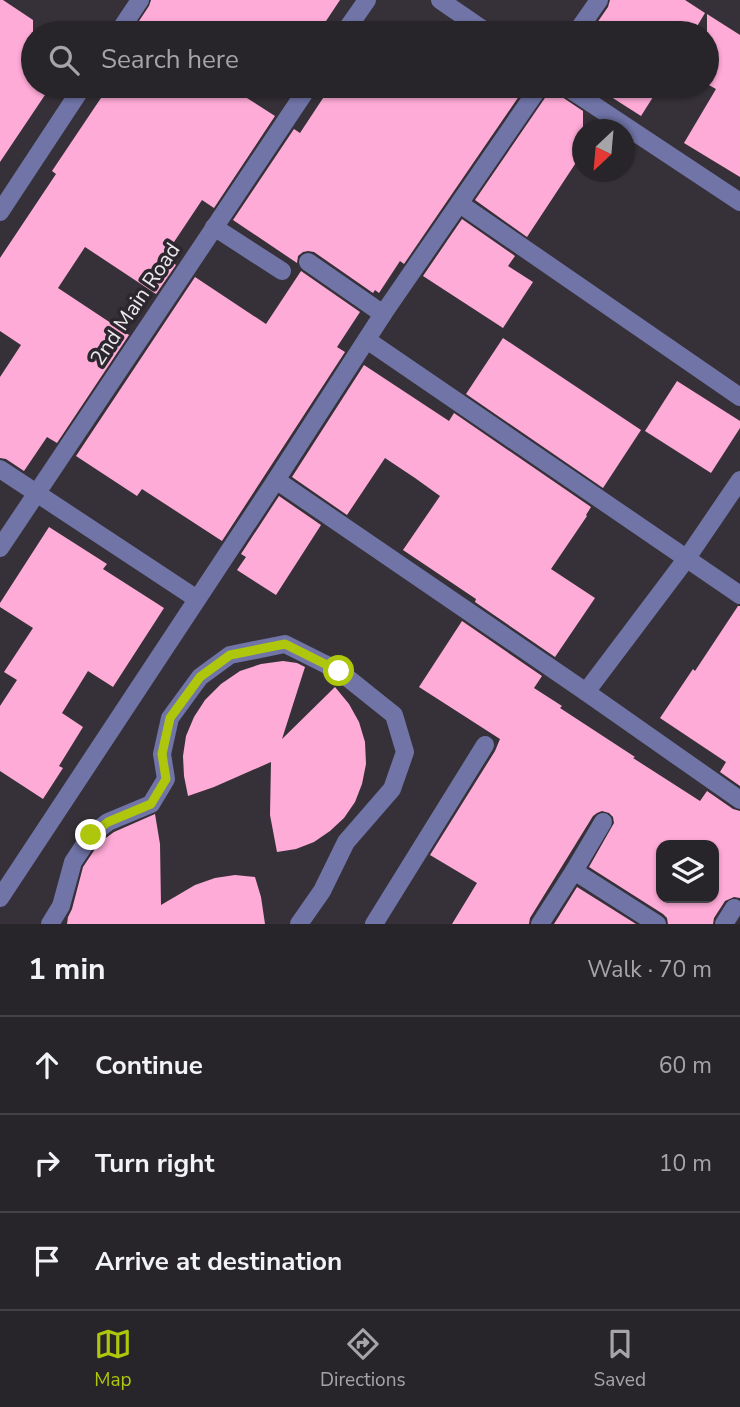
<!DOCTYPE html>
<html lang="en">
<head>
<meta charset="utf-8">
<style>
	:root { --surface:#28252a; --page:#302d32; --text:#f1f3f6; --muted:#a5a5a8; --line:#444247; --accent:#aec60c }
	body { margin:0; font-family:"Nunito Sans",sans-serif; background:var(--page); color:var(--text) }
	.controls { position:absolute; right:21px; bottom:21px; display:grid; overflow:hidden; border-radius:14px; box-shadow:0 2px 5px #0004 }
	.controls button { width:63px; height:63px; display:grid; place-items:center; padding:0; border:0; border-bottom:2px solid var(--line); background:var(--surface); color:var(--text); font:35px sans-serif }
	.compass { position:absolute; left:572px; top:119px; width:63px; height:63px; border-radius:50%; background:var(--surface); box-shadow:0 2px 5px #0004; rotate:206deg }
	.stop { position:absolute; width:21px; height:21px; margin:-16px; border:5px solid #aec60c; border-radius:50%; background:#fff }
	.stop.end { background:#aec60c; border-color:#fff; box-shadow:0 2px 7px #0008 }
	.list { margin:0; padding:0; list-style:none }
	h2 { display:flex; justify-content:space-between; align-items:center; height:91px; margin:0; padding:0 28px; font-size:30px }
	h2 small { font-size:23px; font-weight:400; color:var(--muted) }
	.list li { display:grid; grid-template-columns:46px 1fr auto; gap:21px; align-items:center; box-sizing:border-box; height:98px; padding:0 28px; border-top:2px solid var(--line) }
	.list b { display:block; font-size:26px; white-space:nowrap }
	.list em { font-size:23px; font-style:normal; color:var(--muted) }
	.icon { flex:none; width:38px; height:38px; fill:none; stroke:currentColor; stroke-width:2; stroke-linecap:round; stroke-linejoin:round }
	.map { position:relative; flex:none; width:740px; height:924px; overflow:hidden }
	.search { position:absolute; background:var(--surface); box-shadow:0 2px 5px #0004; left:21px; right:21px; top:21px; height:77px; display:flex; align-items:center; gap:18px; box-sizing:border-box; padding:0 24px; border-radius:38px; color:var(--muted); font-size:26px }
	.sheet { height:385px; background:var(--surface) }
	nav { display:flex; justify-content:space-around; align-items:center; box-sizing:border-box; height:98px; border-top:2px solid var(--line); background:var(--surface); font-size:19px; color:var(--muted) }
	nav a { display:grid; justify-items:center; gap:4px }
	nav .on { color:var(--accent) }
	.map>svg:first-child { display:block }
	.building { fill:#ffabd8; fill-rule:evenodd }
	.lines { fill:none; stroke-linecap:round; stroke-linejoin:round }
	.minor { stroke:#7074a7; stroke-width:18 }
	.route { stroke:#aec60c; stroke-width:9 }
	.labels { text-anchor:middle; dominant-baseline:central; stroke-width:7; stroke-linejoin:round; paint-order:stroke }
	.street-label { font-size:21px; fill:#edeaef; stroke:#2c272e }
</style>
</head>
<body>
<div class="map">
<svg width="740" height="924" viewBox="0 0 740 924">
	<rect width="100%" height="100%" fill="#363138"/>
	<g class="building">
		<path d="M0,0H3L33,20V86H51L0,162Z"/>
		<path d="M151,0H340L318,33H151L137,24L149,6Z"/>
		<path d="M610,0H685L705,13L693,33H590L608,7Z"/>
		<path d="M707,14L740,35V177L684,143L716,89L707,84Z"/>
		<path d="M109,86H228L275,116L214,208L202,200L164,257L176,265L156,294L85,247L58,288L129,335L57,443L47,437L24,471L6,459L0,458V377L21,345L0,331V258L56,174L52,171Z"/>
		<path d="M331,86H526L404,264L400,261L379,293L375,290L373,293L314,252L308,251L303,252L298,256L297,263L233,220L294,129L300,133Z"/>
		<path d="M551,86H554L555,92L559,95L583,111V152L527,237L475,200L549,92Z"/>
		<path d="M594,86H660L641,116Z"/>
		<path d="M462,219L515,256L508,266L533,282L503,328L423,276Z"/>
		<path d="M301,271L360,312L337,347L345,352L222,541L142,489L137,496L76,456L195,277L266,324Z"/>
		<path d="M503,338L641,430L603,488L466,394Z"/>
		<path d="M364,365L449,421L454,413L591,507L586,515L587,516L551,569L595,598L555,657L475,602L476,599L403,550L440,496L415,478L385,458L347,515L292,477Z"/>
		<path d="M677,381L740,421V428L711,473L645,431Z"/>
		<path d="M279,496L321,525L276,595L237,570L246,557L241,554Z"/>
		<path d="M49,527L107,564L103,569L164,608L113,687L88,671L62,713L83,727L59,766L63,768L43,799L0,771V706L17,680L4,672L33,628L0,607V603Z"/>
		<path d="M738,606H740V786L720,772L726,762L660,718L693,669L695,671Z"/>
		<path d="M462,621L542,676L534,688L562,706L560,708L635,757L633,758L700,801L707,791L733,809L740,811V898L734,897L725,901L714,918L713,924H668L667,918L663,914L589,867L614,823L613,817L609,813L602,811L597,813L593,816L530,918L529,924H452L477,883L430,855L495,751L500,739L419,687ZM661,845H714V898H661Z"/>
		<path d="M283,661L297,663L305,667L282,739L335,687L349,704L359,722L365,742L366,764L362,784L355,802L344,818L330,831L314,842L296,849L277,852L270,815L271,762L214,787L188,796L184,776L183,756L186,736L194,717L205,700L221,684L240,671L261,664Z"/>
		<path d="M155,814L160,844L161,905L195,885L215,878L235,875L255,877L261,897L265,924H67L68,917L72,909L83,867L99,843L114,832Z"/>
		<path d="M577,887L636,924H554Z"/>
	</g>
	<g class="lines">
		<g class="minor">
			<path d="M440,0L488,33"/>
			<path d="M118,33L140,0"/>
			<path d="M344,33L367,0"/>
			<path d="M576,33L599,0"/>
			<path d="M565,86L740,202"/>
			<path d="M460,204L740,397"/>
			<path d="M0,212L83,86"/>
			<path d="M214,227L282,271"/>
			<path d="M308,262L383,314"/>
			<path d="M367,340L740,595"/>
			<path d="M0,469L197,599"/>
			<path d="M276,480L383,314L540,86"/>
			<path d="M0,548L309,86"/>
			<path d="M586,692L687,558L740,480"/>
			<path d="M574,871L603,822"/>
			<path d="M0,898L276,480L586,692L740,800"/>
			<path d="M50,924L61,906L73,862L91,835L108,822L151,804L166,779L162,754L170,718L200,677L230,655L285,644L339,671L394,715L405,752L392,789L346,842L322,891L299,924"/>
			<path d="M374,924L485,745"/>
			<path d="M540,924L574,871L657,924"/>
			<path d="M724,924L734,908"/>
		</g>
	</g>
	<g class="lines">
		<path class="route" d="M91,835L108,822L151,804L166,779L162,754L170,718L200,677L230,655L285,644L339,671"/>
	</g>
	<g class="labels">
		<g class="street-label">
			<text transform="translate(135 304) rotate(-56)">2nd Main Road</text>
		</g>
	</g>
</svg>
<div class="controls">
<button><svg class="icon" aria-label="layers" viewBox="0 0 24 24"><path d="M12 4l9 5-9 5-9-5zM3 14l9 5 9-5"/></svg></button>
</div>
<svg class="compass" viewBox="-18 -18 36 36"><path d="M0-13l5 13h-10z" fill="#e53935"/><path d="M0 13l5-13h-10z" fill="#a5a5a8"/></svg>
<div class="stop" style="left:339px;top:671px"></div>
<div class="stop end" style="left:91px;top:835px"></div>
<div class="search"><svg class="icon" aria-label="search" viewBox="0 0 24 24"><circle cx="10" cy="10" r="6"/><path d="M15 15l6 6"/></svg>Search here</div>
</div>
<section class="sheet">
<h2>1 min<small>Walk · 70 m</small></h2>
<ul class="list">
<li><svg class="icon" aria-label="ahead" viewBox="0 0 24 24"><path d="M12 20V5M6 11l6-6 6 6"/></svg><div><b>Continue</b></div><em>60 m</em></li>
<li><svg class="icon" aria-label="right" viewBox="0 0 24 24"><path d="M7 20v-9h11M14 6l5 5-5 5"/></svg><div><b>Turn right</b></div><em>10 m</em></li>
<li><svg class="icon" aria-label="arrive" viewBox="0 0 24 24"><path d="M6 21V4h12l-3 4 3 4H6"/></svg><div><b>Arrive at destination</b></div></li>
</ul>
</section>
<nav>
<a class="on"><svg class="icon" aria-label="map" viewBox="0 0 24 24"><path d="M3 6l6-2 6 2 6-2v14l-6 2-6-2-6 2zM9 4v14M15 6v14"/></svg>Map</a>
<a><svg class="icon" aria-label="directions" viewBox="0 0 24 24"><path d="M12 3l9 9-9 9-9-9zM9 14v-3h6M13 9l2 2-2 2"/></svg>Directions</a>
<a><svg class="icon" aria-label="saved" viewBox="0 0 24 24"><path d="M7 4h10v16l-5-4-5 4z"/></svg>Saved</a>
</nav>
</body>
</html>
